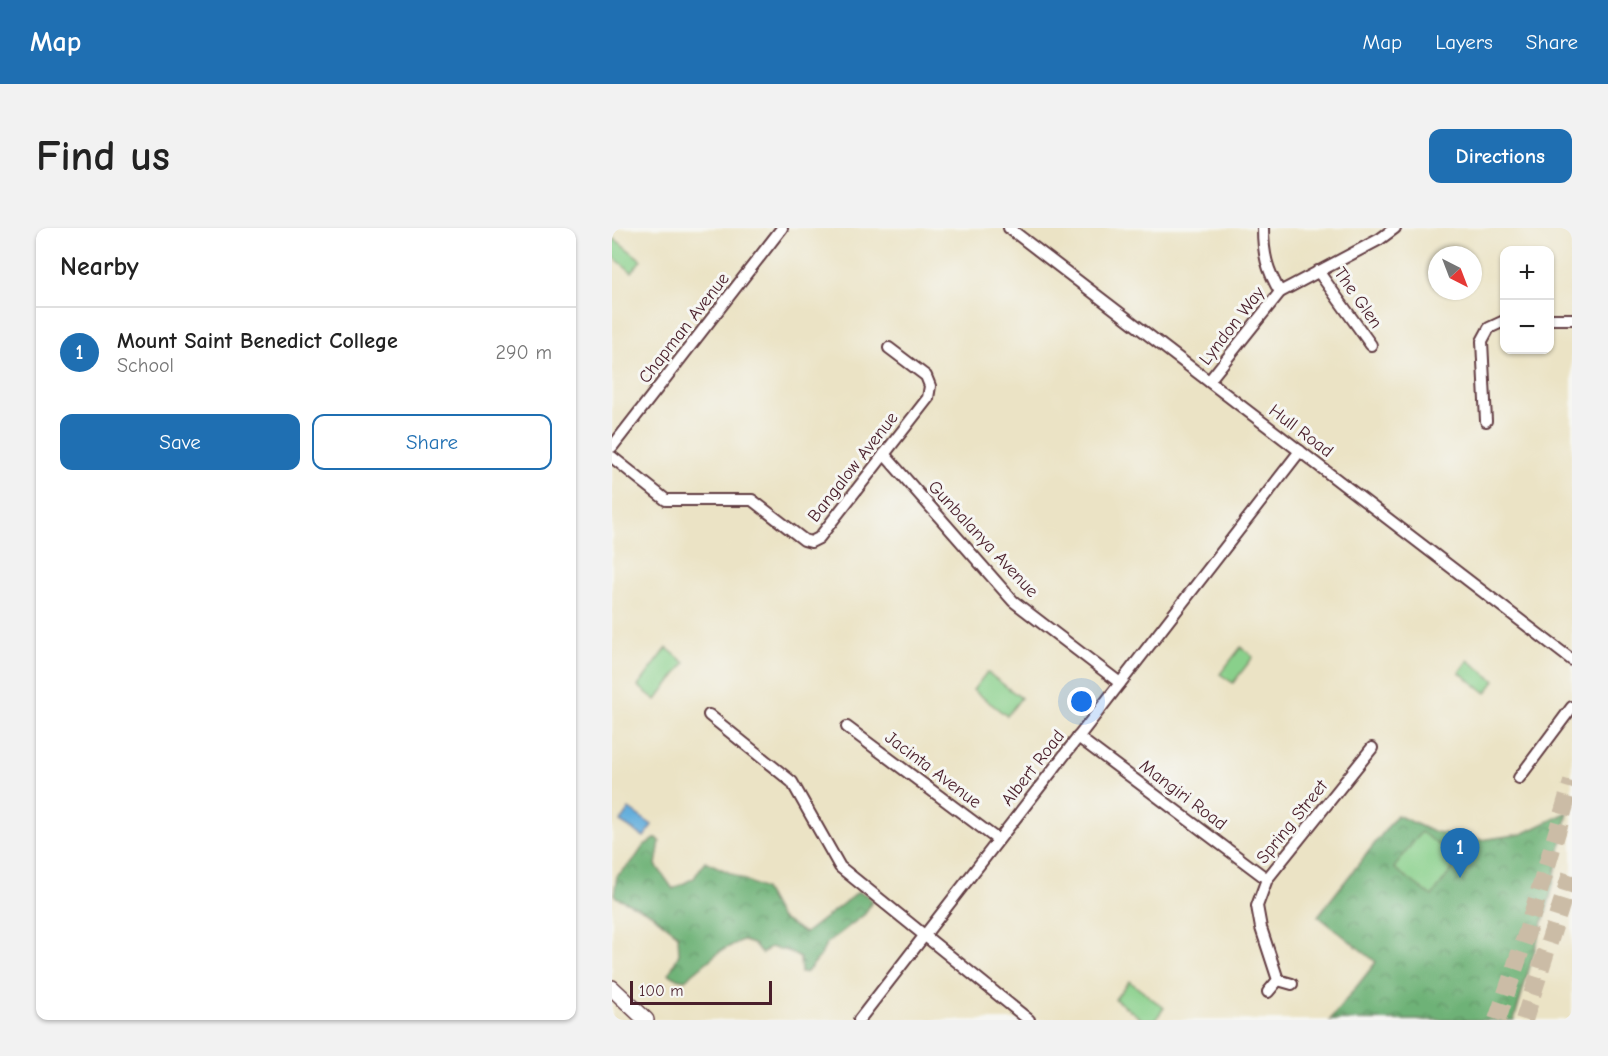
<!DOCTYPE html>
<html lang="en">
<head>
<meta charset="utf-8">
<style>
	:root { --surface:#fff; --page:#f2f2f2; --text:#222; --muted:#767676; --line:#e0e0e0; --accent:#1f6fb2 }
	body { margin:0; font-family:"Comic Neue",sans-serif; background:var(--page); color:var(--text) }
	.controls { position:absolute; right:18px; top:18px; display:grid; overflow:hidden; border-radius:12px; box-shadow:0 2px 4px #0004 }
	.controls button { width:54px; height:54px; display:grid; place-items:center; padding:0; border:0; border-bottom:2px solid var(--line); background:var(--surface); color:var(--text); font:30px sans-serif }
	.compass { position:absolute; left:816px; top:18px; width:54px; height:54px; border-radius:50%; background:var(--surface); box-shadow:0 2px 4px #0004; rotate:138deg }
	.scale { position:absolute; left:18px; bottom:15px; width:142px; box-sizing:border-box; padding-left:6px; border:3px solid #4a1f2b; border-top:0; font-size:16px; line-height:21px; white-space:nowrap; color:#4a1f2b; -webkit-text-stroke:4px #f6f6f2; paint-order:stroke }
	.you { position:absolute; left:470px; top:474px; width:21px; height:21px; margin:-15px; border:4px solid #fff; border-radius:50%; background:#1a73e8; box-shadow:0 0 0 9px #1a73e833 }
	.badge { display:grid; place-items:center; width:39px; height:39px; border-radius:50%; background:var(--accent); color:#fff; font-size:20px; font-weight:700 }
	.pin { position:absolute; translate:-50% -50px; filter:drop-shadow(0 2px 3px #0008) }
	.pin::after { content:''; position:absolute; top:32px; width:21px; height:18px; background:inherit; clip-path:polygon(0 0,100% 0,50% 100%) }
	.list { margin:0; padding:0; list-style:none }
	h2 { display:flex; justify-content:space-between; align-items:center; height:78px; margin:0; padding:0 24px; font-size:26px }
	h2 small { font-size:20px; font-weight:400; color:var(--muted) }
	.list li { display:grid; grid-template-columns:39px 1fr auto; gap:18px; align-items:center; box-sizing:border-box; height:90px; padding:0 24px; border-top:2px solid var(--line) }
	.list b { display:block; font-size:22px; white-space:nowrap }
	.list p { margin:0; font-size:20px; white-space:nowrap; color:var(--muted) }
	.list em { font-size:20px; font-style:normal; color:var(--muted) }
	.actions { display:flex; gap:12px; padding:18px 24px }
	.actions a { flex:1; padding:14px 0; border:2px solid var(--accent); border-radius:12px; text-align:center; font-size:21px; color:var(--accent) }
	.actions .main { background:var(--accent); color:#fff }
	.map { position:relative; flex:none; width:960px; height:792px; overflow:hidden; border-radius:12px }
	header { display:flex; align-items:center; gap:36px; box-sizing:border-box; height:84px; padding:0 30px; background:var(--accent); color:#fff }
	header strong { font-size:28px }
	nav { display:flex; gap:33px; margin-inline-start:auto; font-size:21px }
	.intro { display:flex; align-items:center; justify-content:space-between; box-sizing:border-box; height:144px; padding:0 36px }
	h1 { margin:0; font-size:42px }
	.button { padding:15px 27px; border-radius:12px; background:var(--accent); color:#fff; font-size:21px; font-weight:700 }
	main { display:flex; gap:36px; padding:0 36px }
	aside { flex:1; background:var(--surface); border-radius:12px; box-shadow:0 2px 4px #0004 }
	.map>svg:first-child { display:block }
	.forest { fill:url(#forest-crowns); stroke:#5c6851; stroke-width:1.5 }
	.pitch { fill:#89d08b; stroke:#6a785b; stroke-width:1.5 }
	.water { fill:#64aedc; stroke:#576684; stroke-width:1.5 }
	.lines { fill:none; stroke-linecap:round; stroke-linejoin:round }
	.highway-tunnel { stroke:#cbbca6; stroke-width:18; stroke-dasharray:18 9; stroke-linecap:butt }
	.street-casing { stroke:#623c42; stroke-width:14 }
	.primary-casing { stroke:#623c42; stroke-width:18 }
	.street { stroke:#fff; stroke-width:10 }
	.primary { stroke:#fff; stroke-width:15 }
	.labels { text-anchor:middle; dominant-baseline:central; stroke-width:6; stroke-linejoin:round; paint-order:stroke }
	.street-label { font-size:18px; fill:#4a1f2b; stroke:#f6f6f2 }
</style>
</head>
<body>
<header>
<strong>Map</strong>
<nav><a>Map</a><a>Layers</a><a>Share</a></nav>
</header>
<div class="intro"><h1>Find us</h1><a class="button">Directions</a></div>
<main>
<aside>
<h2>Nearby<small></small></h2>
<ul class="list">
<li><span class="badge">1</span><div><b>Mount Saint Benedict College</b><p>School</p></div><em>290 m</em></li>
</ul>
<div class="actions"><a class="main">Save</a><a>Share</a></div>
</aside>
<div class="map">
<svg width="960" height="792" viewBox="0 0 960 792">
	<defs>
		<pattern id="forest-crowns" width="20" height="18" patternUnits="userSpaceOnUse" patternTransform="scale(1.5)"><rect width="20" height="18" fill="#6eb277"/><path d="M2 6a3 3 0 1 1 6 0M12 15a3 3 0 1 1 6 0" fill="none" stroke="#5c9062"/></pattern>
	</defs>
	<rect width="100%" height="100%" fill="#f6f6f2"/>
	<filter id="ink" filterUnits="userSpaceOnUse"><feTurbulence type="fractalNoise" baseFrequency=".0167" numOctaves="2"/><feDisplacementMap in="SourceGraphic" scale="12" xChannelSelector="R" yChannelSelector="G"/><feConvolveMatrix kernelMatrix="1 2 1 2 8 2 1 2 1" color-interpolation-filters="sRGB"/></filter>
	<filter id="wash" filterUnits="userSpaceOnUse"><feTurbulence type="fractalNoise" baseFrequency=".008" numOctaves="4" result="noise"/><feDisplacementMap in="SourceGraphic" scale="24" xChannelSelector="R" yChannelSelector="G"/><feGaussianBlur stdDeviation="1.35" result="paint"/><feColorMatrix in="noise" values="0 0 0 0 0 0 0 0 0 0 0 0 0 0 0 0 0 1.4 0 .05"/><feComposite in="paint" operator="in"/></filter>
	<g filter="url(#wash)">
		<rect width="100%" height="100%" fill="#ebe3c5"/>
		<g class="forest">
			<path d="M956,584L938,670L902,792H718L764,734L706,688L785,587L819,603L869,612L910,606Z"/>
			<path d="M45,610L48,613L44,637L61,661L82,650L93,633L152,661L168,690L193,705L246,664L255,667L260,673L253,686L214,716L209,727L195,744L189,745L188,730L176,723L158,719L150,726L143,717L130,712L107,724L73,752L64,750L57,746L67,726L66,707L38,685L4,669L2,666L5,648L22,632L32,617Z"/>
		</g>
		<g class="pitch">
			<path d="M3,11L29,32L20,44L0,28V15Z"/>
			<path d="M629,419L641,429L621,455L608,446Z"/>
			<path d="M55,420L73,435L44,472L26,458Z"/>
			<path d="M856,432L883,453L874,465L847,444Z"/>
			<path d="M375,444L409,470L395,488L361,462Z"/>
			<path d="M809,604L847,632L820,668L782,640Z"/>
			<path d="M517,753L552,780L543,792H531L503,771Z"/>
		</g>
		<path class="water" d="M17,581L40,597L32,609L8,594Z"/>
	</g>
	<g filter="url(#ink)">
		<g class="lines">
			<g class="highway-tunnel">
				<path d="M885,792L914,707L960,554"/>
				<path d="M912,792L960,643"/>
			</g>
			<defs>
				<g id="street">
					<path d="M397,0L960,432"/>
					<path d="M651,0C651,26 655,42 668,64"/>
					<path d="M706,43L759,117"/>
					<path d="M938,91H960"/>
					<path d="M597,153L668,64L768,11L783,0"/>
					<path d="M874,193L870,113L877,100L892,93"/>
					<path d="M0,219L170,0"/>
					<path d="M272,226L401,373L508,455"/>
					<path d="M0,229L54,272H140L192,312L199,314L207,310L316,170L318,158L314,148L277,120"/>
					<path d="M97,487L180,554L228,639L417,792"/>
					<path d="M235,499L386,612"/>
					<path d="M466,509L655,651"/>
					<path d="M907,550L960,479"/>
					<path d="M666,752L680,756"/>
					<path d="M656,764L666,752L649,700L645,678L655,651L760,520"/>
					<path d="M247,792L688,223"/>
				</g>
				<path id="primary" d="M0,760L34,792"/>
			</defs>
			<use href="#street" class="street-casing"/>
			<use href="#primary" class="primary-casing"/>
			<use href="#street" class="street"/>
			<use href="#primary" class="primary"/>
		</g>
	</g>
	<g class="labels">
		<g class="street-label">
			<text transform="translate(746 70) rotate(55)">The Glen</text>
			<text transform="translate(620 98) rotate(-52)">Lyndon Way</text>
			<text transform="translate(72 100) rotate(-52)">Chapman Avenue</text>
			<text transform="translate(689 203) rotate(37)">Hull Road</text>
			<text transform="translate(241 239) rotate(-52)">Bangalow Avenue</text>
			<text transform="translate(371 311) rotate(47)">Gunbalanya Avenue</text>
			<text transform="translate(421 540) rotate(-52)">Albert Road</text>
			<text transform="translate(321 542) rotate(37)">Jacinta Avenue</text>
			<text transform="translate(571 567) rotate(37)">Mangiri Road</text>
			<text transform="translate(680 594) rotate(-51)">Spring Street</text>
		</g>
	</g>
</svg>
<div class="controls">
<button>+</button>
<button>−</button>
</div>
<svg class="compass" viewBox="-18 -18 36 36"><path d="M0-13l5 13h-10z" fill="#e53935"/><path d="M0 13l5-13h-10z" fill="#767676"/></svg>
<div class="scale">100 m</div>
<div class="you"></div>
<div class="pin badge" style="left:848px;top:650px">1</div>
</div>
</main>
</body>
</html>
